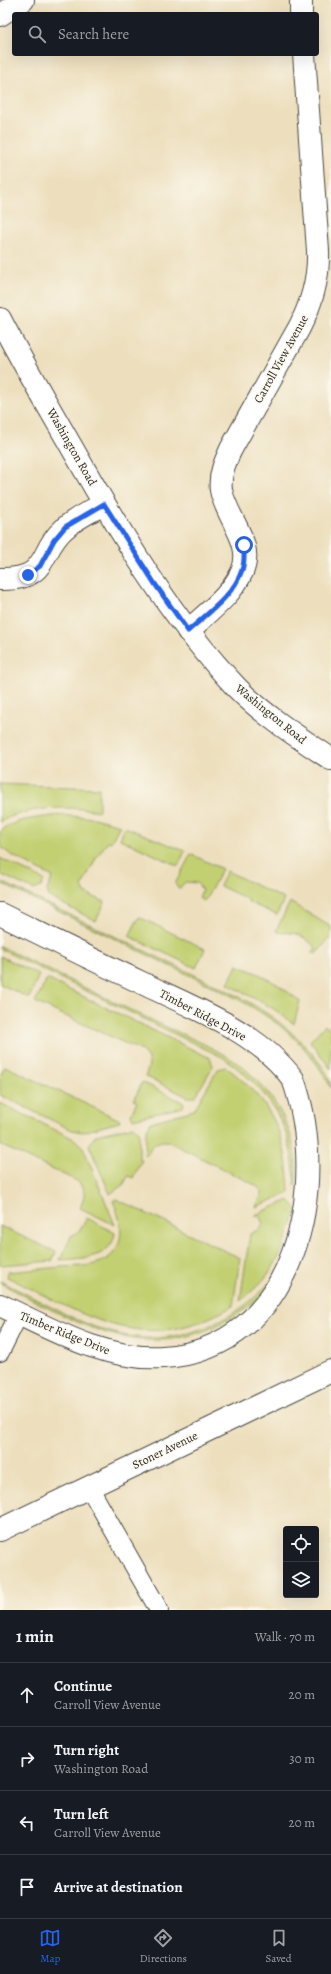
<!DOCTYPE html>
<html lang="en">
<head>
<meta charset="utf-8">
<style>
	:root { --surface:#171b24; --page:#242831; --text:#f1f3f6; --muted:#9ea1a6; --line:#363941; --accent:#2563eb }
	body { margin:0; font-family:Alegreya,serif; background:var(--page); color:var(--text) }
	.controls { position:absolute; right:12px; bottom:12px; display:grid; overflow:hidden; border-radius:4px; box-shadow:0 4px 16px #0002 }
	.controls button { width:36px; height:36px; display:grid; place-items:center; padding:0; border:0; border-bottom:1px solid var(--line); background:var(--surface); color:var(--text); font:20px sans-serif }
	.stop { position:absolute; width:12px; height:12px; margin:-9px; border:3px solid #2563eb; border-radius:50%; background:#fff }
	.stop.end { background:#2563eb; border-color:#fff; box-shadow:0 1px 4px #0008 }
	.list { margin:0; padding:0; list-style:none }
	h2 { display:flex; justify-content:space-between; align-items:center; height:52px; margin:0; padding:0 16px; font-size:17px }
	h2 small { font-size:13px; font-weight:400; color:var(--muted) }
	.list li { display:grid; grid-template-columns:26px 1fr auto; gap:12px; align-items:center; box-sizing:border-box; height:64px; padding:0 16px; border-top:1px solid var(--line) }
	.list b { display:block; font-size:15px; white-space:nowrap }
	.list p { margin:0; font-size:13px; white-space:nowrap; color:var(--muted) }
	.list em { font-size:13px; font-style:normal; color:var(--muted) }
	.icon { flex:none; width:22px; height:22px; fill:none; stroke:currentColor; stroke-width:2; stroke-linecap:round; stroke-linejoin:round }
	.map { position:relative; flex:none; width:331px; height:1610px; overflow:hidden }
	.search { position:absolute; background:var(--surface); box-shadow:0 4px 16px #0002; left:12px; right:12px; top:12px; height:44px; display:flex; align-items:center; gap:10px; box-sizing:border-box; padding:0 14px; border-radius:4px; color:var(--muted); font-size:15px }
	.sheet { height:308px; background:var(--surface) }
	nav { display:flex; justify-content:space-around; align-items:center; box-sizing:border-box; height:56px; border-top:1px solid var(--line); background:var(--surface); font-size:11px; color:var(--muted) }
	nav a { display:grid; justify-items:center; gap:2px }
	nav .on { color:var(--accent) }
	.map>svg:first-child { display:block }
	.green { fill:#c3d072; stroke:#777e4e }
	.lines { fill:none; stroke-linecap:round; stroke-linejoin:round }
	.lane-casing { stroke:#484641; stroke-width:20 }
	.street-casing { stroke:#484641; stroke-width:24 }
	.secondary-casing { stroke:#484641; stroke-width:24 }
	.lane { stroke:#fff; stroke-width:18 }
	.street { stroke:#fff; stroke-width:22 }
	.secondary { stroke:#fff; stroke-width:22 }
	.route { stroke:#2563eb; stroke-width:5 }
	.labels { text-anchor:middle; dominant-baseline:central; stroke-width:3; stroke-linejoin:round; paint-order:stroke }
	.street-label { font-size:12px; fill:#2b2b2b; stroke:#fbf7ec }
</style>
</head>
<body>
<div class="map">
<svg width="331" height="1610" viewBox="0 0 331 1610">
	<rect width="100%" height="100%" fill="#fbf7ec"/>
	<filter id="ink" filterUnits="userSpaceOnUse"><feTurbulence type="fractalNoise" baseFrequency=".025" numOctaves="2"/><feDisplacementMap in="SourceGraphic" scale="8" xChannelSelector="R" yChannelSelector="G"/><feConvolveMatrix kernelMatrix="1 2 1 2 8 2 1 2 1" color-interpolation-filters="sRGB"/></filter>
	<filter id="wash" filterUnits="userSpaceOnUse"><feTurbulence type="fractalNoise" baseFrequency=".012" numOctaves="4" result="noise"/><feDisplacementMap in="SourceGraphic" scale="16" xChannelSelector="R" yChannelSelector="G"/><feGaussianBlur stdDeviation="0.9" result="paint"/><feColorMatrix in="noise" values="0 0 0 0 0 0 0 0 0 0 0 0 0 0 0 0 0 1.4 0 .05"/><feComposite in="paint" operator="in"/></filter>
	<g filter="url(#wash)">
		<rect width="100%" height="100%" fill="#eddfbd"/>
		<g class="green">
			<path d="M0,784L99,788V811C69,806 27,806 0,822Z"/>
			<path d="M60,815L94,818L120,825L111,842L108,841L96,858L82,886L85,893L105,902L96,921L49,897L47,890L53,877L11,855L0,846V832C14,818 41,818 60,815Z"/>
			<path d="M125,827L185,851L178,866L120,839Z"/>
			<path d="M191,854L222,869L206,899L203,901L199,898L202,890L197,883L185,882L179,889L175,884Z"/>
			<path d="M0,858L44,880L41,887L34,890L0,874Z"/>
			<path d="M227,871L284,899L277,915L248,902L249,900L220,886Z"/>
			<path d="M0,881L230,992C264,1009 294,1030 318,1061C324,1069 331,1078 331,1088C309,1043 272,1016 228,994L0,883Z"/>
			<path d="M290,902L331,927V936L316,954L312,953L316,948C309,941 301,934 291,933C285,932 282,934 276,931Z"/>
			<path d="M139,917L205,949L196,968L129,936Z"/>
			<path d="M0,946C53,972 105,998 158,1023C187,1037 221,1049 246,1070C278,1097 302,1142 295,1185C293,1127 270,1089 222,1057L0,949Z"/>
			<path d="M0,956L39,975L29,998L0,984Z"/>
			<path d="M237,965L259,974L277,984L300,1001L294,1024L274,1009L228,984Z"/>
			<path d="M47,979L210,1058L213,1066L195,1097H188L145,1076C150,1065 151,1060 142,1051L35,1002Z"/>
			<path d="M325,1025L331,1030V1069L310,1041Z"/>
			<path d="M5,1066L120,1120L119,1122L83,1132L72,1130L0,1095V1076Z"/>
			<path d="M226,1067C273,1103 287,1134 289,1193L256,1207L261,1196V1190L255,1185L167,1141C155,1141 152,1145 147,1155H145L146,1131L151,1122L194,1110L218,1069Z"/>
			<path d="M142,1082L184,1103L183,1107L133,1119L131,1114L137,1102L134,1100Z"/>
			<path d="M0,1103L74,1139L83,1147L115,1225L80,1208C85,1196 87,1191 77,1181L0,1145Z"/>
			<path d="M134,1126L139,1131V1159L142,1160L133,1178L128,1176L124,1184L110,1194L89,1145L96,1135Z"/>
			<path d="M116,1199L240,1258L233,1306C143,1358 90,1317 7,1277L8,1272C26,1270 43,1269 61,1267C72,1266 84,1267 95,1264C127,1255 124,1225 113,1201Z"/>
			<path d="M306,1199H308C304,1224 297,1249 283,1270C250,1319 186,1349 128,1338C83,1330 40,1303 0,1283V1281C41,1300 83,1328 127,1336C192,1347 259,1310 290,1254C299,1237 302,1218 306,1199Z"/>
			<path d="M289,1200L297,1209C282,1251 278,1272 240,1301L250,1234L260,1229L263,1224L260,1217L255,1215Z"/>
			<path d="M87,1218L115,1233C111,1260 81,1258 60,1260L71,1236L79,1232Z"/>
			<path d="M0,1226L56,1252L52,1261L0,1265Z"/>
		</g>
	</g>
	<g filter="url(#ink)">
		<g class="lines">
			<defs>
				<g id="lane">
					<path d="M0,1352L19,1314"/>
					<path d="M89,1487L159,1610"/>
				</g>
				<g id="street">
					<path d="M301,0V14"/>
					<path d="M0,15L23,0"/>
					<path d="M0,579C51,580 37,552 65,528C76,518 91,511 104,504"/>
					<path d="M188,631C207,613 231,596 242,572C255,543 226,518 221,490C219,475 225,462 231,449L299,328C312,303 319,279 318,251L304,54"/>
					<path d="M0,914C47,937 93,960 140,982C193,1008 256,1030 293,1079C331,1185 296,1350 163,1357C105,1361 51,1329 0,1305"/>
					<path d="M0,1530L331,1371"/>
				</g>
				<path id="secondary" d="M0,319C22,362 47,404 71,446C119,531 170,617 237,688C262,714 301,739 331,759"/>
			</defs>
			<use href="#lane" class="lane-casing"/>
			<use href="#street" class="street-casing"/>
			<use href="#secondary" class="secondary-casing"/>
			<use href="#lane" class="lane"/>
			<use href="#street" class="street"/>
			<use href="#secondary" class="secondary"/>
		</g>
	</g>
	<g class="lines" filter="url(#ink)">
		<path class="route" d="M28,575L40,566L54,540L65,527L104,504L155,584L188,631C207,614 234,595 242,570C245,562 244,554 244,545"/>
	</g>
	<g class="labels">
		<g class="street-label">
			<text transform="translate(281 359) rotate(-61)">Carroll View Avenue</text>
			<text transform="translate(72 447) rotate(60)">Washington Road</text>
			<text transform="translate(271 714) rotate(39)">Washington Road</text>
			<text transform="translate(203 1015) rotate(28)">Timber Ridge Drive</text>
			<text transform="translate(65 1333) rotate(22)">Timber Ridge Drive</text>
			<text transform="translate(165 1450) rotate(-26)">Stoner Avenue</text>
		</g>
	</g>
</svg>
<div class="controls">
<button><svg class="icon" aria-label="locate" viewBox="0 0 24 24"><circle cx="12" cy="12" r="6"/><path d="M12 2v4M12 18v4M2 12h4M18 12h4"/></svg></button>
<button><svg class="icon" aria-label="layers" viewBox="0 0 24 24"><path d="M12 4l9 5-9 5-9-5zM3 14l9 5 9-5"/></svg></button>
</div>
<div class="stop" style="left:244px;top:545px"></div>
<div class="stop end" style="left:28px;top:575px"></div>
<div class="search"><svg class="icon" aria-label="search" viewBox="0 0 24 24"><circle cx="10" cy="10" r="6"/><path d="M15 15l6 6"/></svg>Search here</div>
</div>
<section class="sheet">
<h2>1 min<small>Walk · 70 m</small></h2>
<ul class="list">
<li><svg class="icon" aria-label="ahead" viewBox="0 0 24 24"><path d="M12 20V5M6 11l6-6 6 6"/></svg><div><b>Continue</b><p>Carroll View Avenue</p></div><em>20 m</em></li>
<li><svg class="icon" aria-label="right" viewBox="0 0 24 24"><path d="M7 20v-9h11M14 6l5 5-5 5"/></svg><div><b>Turn right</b><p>Washington Road</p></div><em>30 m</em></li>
<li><svg class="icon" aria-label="left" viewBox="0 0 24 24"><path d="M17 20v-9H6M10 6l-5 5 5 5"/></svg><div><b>Turn left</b><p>Carroll View Avenue</p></div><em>20 m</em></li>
<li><svg class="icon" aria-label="arrive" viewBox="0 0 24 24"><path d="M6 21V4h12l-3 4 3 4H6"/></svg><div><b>Arrive at destination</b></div></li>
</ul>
</section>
<nav>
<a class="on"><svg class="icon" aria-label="map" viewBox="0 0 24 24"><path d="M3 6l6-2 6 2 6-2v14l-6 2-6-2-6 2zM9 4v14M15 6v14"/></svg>Map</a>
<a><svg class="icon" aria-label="directions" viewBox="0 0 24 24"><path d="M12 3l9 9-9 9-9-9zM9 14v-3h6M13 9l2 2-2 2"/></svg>Directions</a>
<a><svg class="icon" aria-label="saved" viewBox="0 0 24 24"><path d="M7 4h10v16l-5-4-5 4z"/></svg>Saved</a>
</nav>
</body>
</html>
